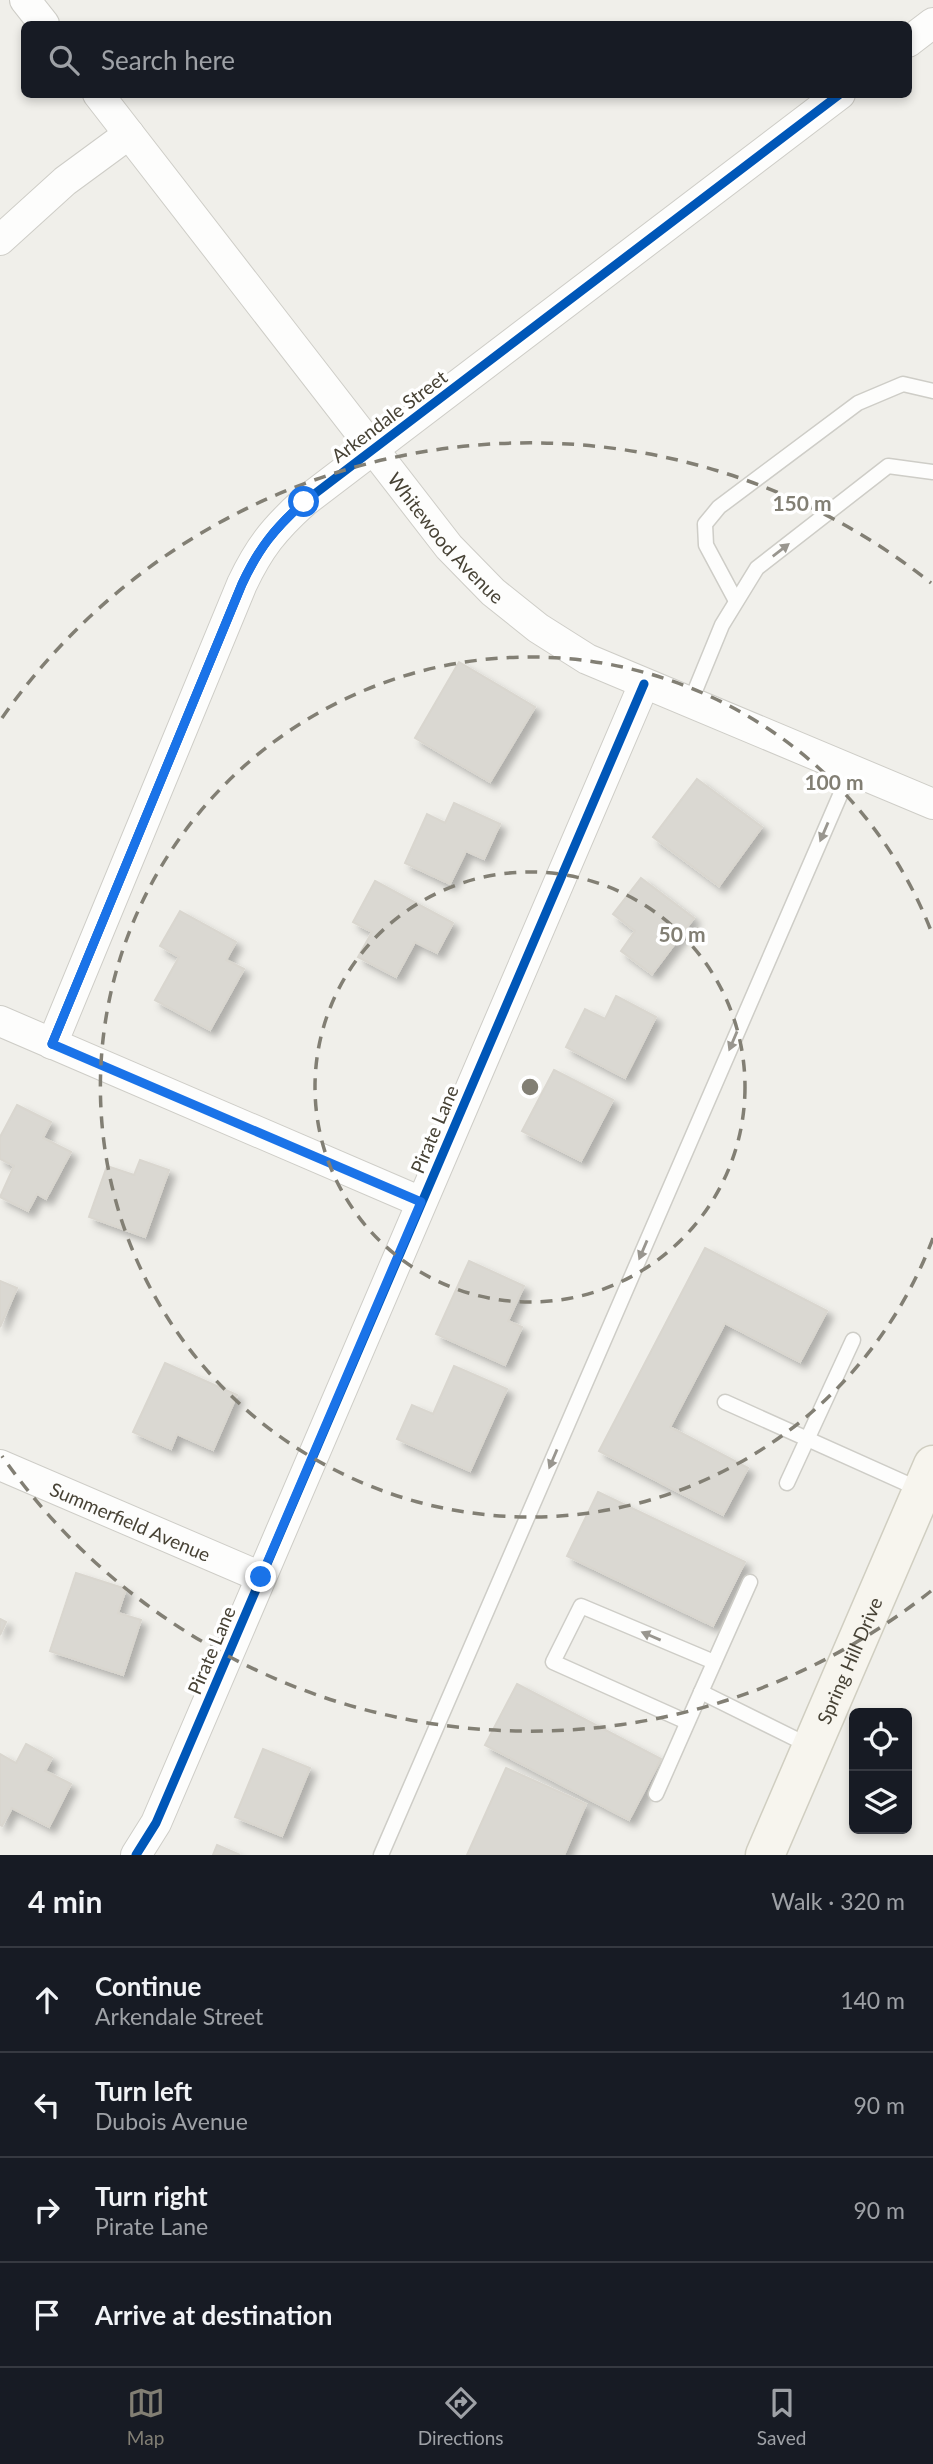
<!DOCTYPE html>
<html lang="en">
<head>
<meta charset="utf-8">
<style>
	:root { --surface:#171b24; --page:#242831; --text:#f1f3f6; --muted:#9ea1a6; --line:#363941; --accent:#827f74 }
	body { margin:0; font-family:Lato,sans-serif; background:var(--page); color:var(--text) }
	.controls { position:absolute; right:21px; bottom:21px; display:grid; overflow:hidden; border-radius:10px; box-shadow:0 4px 10px #0003 }
	.controls button { width:63px; height:63px; display:grid; place-items:center; padding:0; border:0; border-bottom:2px solid var(--line); background:var(--surface); color:var(--text); font:35px sans-serif }
	.stop { position:absolute; width:21px; height:21px; margin:-16px; border:5px solid #1a73e8; border-radius:50%; background:#fff }
	.stop.end { background:#1a73e8; border-color:#fff; box-shadow:0 2px 7px #0008 }
	.list { margin:0; padding:0; list-style:none }
	h2 { display:flex; justify-content:space-between; align-items:center; height:91px; margin:0; padding:0 28px; font-size:30px }
	h2 small { font-size:23px; font-weight:400; color:var(--muted) }
	.list li { display:grid; grid-template-columns:46px 1fr auto; gap:21px; align-items:center; box-sizing:border-box; height:105px; padding:0 28px; border-top:2px solid var(--line) }
	.list b { display:block; font-size:26px; white-space:nowrap }
	.list p { margin:0; font-size:23px; white-space:nowrap; color:var(--muted) }
	.list em { font-size:23px; font-style:normal; color:var(--muted) }
	.icon { flex:none; width:38px; height:38px; fill:none; stroke:currentColor; stroke-width:2; stroke-linecap:round; stroke-linejoin:round }
	.map { position:relative; flex:none; width:933px; height:1855px; overflow:hidden }
	.search { position:absolute; background:var(--surface); box-shadow:0 4px 10px #0003; left:21px; right:21px; top:21px; height:77px; display:flex; align-items:center; gap:18px; box-sizing:border-box; padding:0 24px; border-radius:10px; color:var(--muted); font-size:26px }
	.sheet { height:511px; background:var(--surface) }
	nav { display:flex; justify-content:space-around; align-items:center; box-sizing:border-box; height:98px; border-top:2px solid var(--line); background:var(--surface); font-size:19px; color:var(--muted) }
	nav a { display:grid; justify-items:center; gap:4px }
	nav .on { color:var(--accent) }
	.map>svg:first-child { display:block }
	.building { fill:#dad8d2; stroke:#d9d6cf; stroke-width:2; filter:url(#shadow) }
	.lines { fill:none; stroke-linecap:round; stroke-linejoin:round }
	.service-casing { stroke:#cecdc7; stroke-width:17 }
	.minor-casing { stroke:#cecdc7; stroke-width:32 }
	.secondary-casing { stroke:#d0cec1; stroke-width:41 }
	.service { stroke:#fdfdfc; stroke-width:14 }
	.minor { stroke:#fdfdfc; stroke-width:30 }
	.secondary { stroke:#f7f5ee; stroke-width:38 }
	.cycleway-casing { stroke:#fff; stroke-width:13 }
	.cycleway { stroke:#0057b8; stroke-width:9 }
	.oneway { fill:#99968f }
	.route { stroke:#1a73e8; stroke-width:9 }
	.ring { fill:none; stroke:#827f74; stroke-width:3.5; stroke-dasharray:12 9 }
	.labels { text-anchor:middle; dominant-baseline:central; stroke-width:7; stroke-linejoin:round; paint-order:stroke }
	.street-label { font-size:19px; fill:#474235; stroke:#fff }
	.centre { fill:#827f74; stroke:#fff; stroke-width:3.5 }
	.ring-label { font-size:21px; text-anchor:middle; font-weight:bold; fill:#827f74; stroke:#fff; stroke-width:7; stroke-linejoin:round; paint-order:stroke }
</style>
</head>
<body>
<div class="map">
<svg width="933" height="1855" viewBox="0 0 933 1855">
	<defs>
		<filter id="shadow"><feDropShadow dx="6" dy="6" stdDeviation="3.5" flood-color="#0004"/></filter>
	</defs>
	<rect width="100%" height="100%" fill="#f0efea"/>
	<g class="building">
		<path d="M459,662L535,707L490,782L415,738Z"/>
		<path d="M697,779L762,827L719,886L653,837Z"/>
		<path d="M454,803L500,824L484,859L466,851L450,884L405,863L427,814L445,823Z"/>
		<path d="M641,878L694,918L652,974L621,951L635,931L613,914Z"/>
		<path d="M375,881L453,923L437,953L415,942L396,977L358,957L372,932L353,922Z"/>
		<path d="M180,911L236,942L226,960L244,969L210,1030L155,1000L179,957L160,946Z"/>
		<path d="M616,996L656,1017L625,1078L566,1047L585,1009L605,1019Z"/>
		<path d="M554,1070L613,1100L581,1161L522,1131Z"/>
		<path d="M17,1105L51,1122L43,1138L71,1152L46,1199L37,1194L28,1211L0,1197L14,1166L0,1159V1137Z"/>
		<path d="M140,1160L169,1170L145,1237L89,1217L107,1166L134,1175Z"/>
		<path d="M705,1248L827,1311L800,1362L725,1323L670,1427L748,1468L723,1515L599,1451Z"/>
		<path d="M469,1261L524,1286L508,1321L522,1327L505,1365L436,1334Z"/>
		<path d="M0,1281L17,1288L0,1327Z"/>
		<path d="M165,1363L237,1395L213,1450L177,1434L171,1449L133,1432Z"/>
		<path d="M454,1366L507,1389L470,1471L397,1439L412,1405L433,1414Z"/>
		<path d="M598,1492L745,1562L713,1626L567,1556Z"/>
		<path d="M76,1573L126,1589L118,1613L141,1620L123,1675L50,1651Z"/>
		<path d="M0,1619L6,1622L0,1635Z"/>
		<path d="M517,1684L661,1759L629,1820L485,1745Z"/>
		<path d="M26,1744L52,1758L45,1771L71,1784L49,1827L12,1808L2,1826L0,1825V1754L16,1763Z"/>
		<path d="M263,1749L310,1768L282,1836L235,1817Z"/>
		<path d="M506,1768L586,1804L564,1855H467Z"/>
		<path d="M217,1845L240,1855H213Z"/>
	</g>
	<g class="lines">
		<defs>
			<g id="service">
				<path d="M736,601L706,545L705,524L719,507L858,403L903,384L933,391"/>
				<path d="M690,703L722,625L757,568L888,466L933,472"/>
				<path d="M725,1402L921,1490"/>
				<path d="M787,1483L853,1340"/>
				<path d="M750,1582L701,1692L810,1746"/>
				<path d="M687,1722L553,1662L581,1606L714,1662"/>
				<path d="M656,1794L701,1692"/>
				<path d="M381,1855L851,770"/>
			</g>
			<g id="minor">
				<path d="M25,0L44,24"/>
				<path d="M908,42L933,23"/>
				<path id="s1" d="M98,94L449,547L493,592L538,628L587,659L933,804"/>
				<path d="M0,240L65,181L129,134"/>
				<path d="M0,1021L421,1202"/>
				<path d="M52,1044L242,584C259,548 274,529 304,502L840,94"/>
				<path id="s2" d="M0,1465L261,1577"/>
				<path d="M136,1855L156,1823L644,684"/>
			</g>
			<g id="secondary">
				<path id="s3" d="M765,1855L933,1465"/>
			</g>
		</defs>
		<use href="#service" class="service-casing"/>
		<use href="#minor" class="minor-casing"/>
		<use href="#secondary" class="secondary-casing"/>
		<use href="#service" class="service"/>
		<use href="#minor" class="minor"/>
		<use href="#secondary" class="secondary"/>
		<defs>
			<g id="cycleway">
				<path d="M52,1044L242,584C259,548 274,529 304,502L840,94"/>
				<path d="M136,1855L156,1823L644,684"/>
			</g>
		</defs>
		<use href="#cycleway" class="cycleway-casing"/>
		<use href="#cycleway" class="cycleway"/>
	</g>
	<defs><path id="oneway-solid" d="M-6-.8H1V-3.2L6.5 0L1 3.2V.8H-6Z" transform="scale(1.75)"/></defs>
	<g class="oneway">
		<use href="#oneway-solid" transform="translate(781 550) rotate(-38)"/>
		<use href="#oneway-solid" transform="translate(824 832) rotate(113)"/>
		<use href="#oneway-solid" transform="translate(733 1041) rotate(113)"/>
		<use href="#oneway-solid" transform="translate(643 1250) rotate(113)"/>
		<use href="#oneway-solid" transform="translate(553 1459) rotate(113)"/>
		<use href="#oneway-solid" transform="translate(651 1636) rotate(-157)"/>
	</g>
	<g class="lines">
		<path class="route" d="M261,1577L421,1202L52,1044L242,584C259,548 274,529 304,502"/>
	</g>
	<g class="ring">
		<circle cx="530" cy="1087" r="215"/>
		<path d="M933 1238A430 430 0 1 1 933 936"/>
		<path d="M931 1591A644 644 0 0 1 2 1456M2 718A644 644 0 0 1 931 583"/>
	</g>
	<g class="labels">
		<g class="street-label">
			<text transform="translate(389 416) rotate(-37)">Arkendale Street</text>
			<text stroke="none"><textPath href="#s1" startOffset="564">Whitewood Avenue</textPath></text>
			<text transform="translate(434 1129) rotate(-67)">Pirate Lane</text>
			<text stroke="none"><textPath href="#s2" startOffset="142">Summerfield Avenue</textPath></text>
			<text transform="translate(211 1650) rotate(-67)">Pirate Lane</text>
			<text stroke="none"><textPath href="#s3" startOffset="212">Spring Hill Drive</textPath></text>
		</g>
	</g>
	<circle cx="530" cy="1087" r="10" class="centre"/>
	<g class="ring-label">
		<text x="802" y="511">150 m</text>
		<text x="834" y="790">100 m</text>
		<text x="682" y="942">50 m</text>
	</g>
</svg>
<div class="controls">
<button><svg class="icon" aria-label="locate" viewBox="0 0 24 24"><circle cx="12" cy="12" r="6"/><path d="M12 2v4M12 18v4M2 12h4M18 12h4"/></svg></button>
<button><svg class="icon" aria-label="layers" viewBox="0 0 24 24"><path d="M12 4l9 5-9 5-9-5zM3 14l9 5 9-5"/></svg></button>
</div>
<div class="stop" style="left:304px;top:502px"></div>
<div class="stop end" style="left:261px;top:1577px"></div>
<div class="search"><svg class="icon" aria-label="search" viewBox="0 0 24 24"><circle cx="10" cy="10" r="6"/><path d="M15 15l6 6"/></svg>Search here</div>
</div>
<section class="sheet">
<h2>4 min<small>Walk · 320 m</small></h2>
<ul class="list">
<li><svg class="icon" aria-label="ahead" viewBox="0 0 24 24"><path d="M12 20V5M6 11l6-6 6 6"/></svg><div><b>Continue</b><p>Arkendale Street</p></div><em>140 m</em></li>
<li><svg class="icon" aria-label="left" viewBox="0 0 24 24"><path d="M17 20v-9H6M10 6l-5 5 5 5"/></svg><div><b>Turn left</b><p>Dubois Avenue</p></div><em>90 m</em></li>
<li><svg class="icon" aria-label="right" viewBox="0 0 24 24"><path d="M7 20v-9h11M14 6l5 5-5 5"/></svg><div><b>Turn right</b><p>Pirate Lane</p></div><em>90 m</em></li>
<li><svg class="icon" aria-label="arrive" viewBox="0 0 24 24"><path d="M6 21V4h12l-3 4 3 4H6"/></svg><div><b>Arrive at destination</b></div></li>
</ul>
</section>
<nav>
<a class="on"><svg class="icon" aria-label="map" viewBox="0 0 24 24"><path d="M3 6l6-2 6 2 6-2v14l-6 2-6-2-6 2zM9 4v14M15 6v14"/></svg>Map</a>
<a><svg class="icon" aria-label="directions" viewBox="0 0 24 24"><path d="M12 3l9 9-9 9-9-9zM9 14v-3h6M13 9l2 2-2 2"/></svg>Directions</a>
<a><svg class="icon" aria-label="saved" viewBox="0 0 24 24"><path d="M7 4h10v16l-5-4-5 4z"/></svg>Saved</a>
</nav>
</body>
</html>
